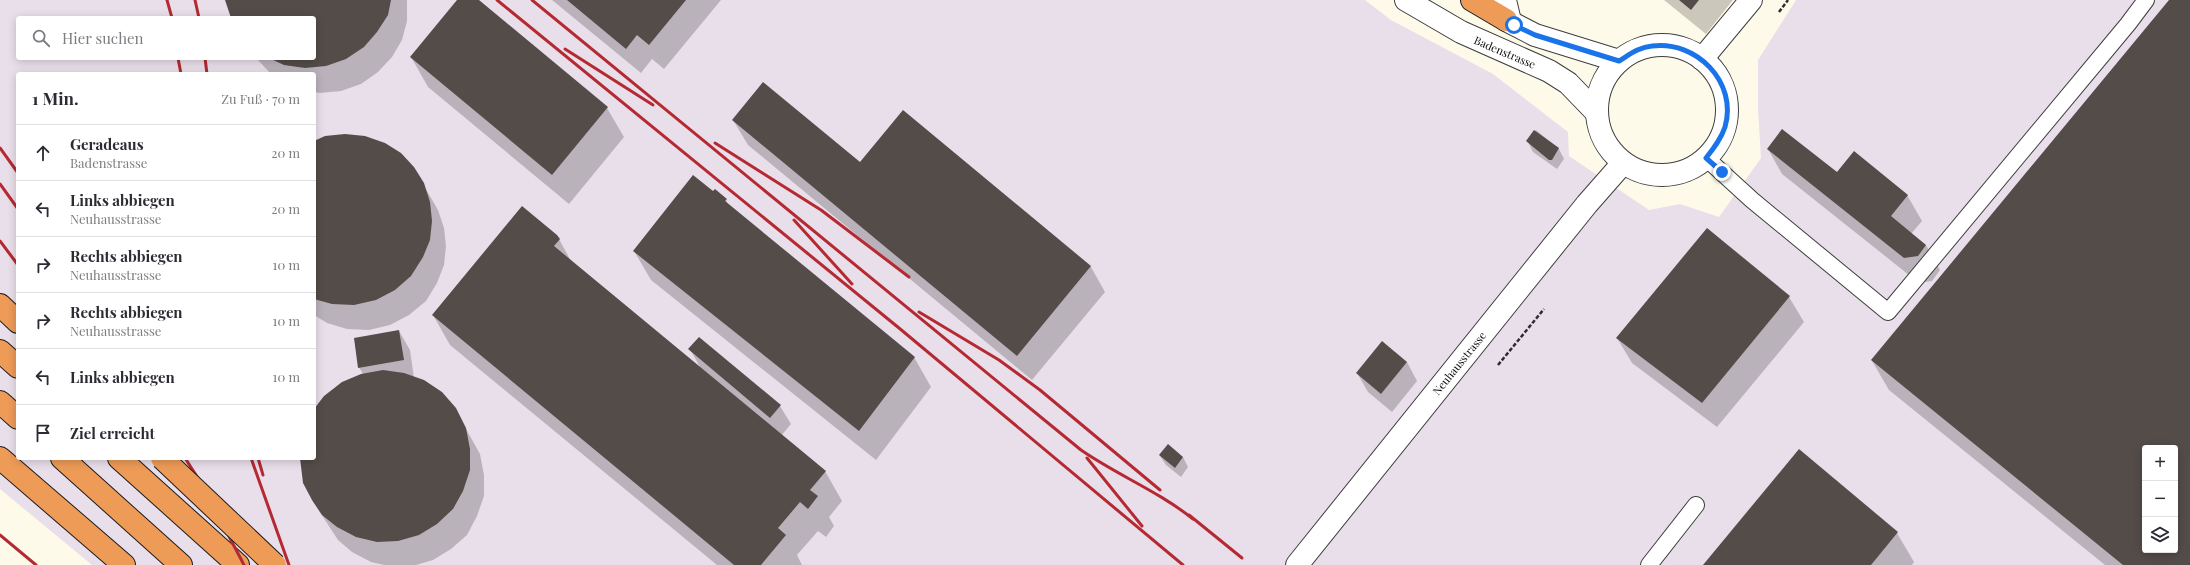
<!DOCTYPE html>
<html lang="de">
<head>
<meta charset="utf-8">
<style>
	:root { --surface:#fff; --page:#f2f2f3; --text:#2b2b33; --muted:#7c7c81; --line:#e1e1e2 }
	body { margin:0; font-family:"Playfair Display",serif; background:var(--page); color:var(--text) }
	.controls { position:absolute; right:12px; bottom:12px; display:grid; overflow:hidden; border-radius:4px; box-shadow:0 2px 10px #0003 }
	.controls button { width:36px; height:36px; display:grid; place-items:center; padding:0; border:0; border-bottom:1px solid var(--line); background:var(--surface); color:var(--text); font:20px sans-serif }
	.stop { position:absolute; width:12px; height:12px; margin:-9px; border:3px solid #1a73e8; border-radius:50%; background:#fff }
	.stop.end { background:#1a73e8; border-color:#fff; box-shadow:0 1px 4px #0008 }
	.list { margin:0; padding:0; list-style:none }
	h2 { display:flex; justify-content:space-between; align-items:center; height:52px; margin:0; padding:0 16px; font-size:17px }
	h2 small { font-size:13px; font-weight:400; color:var(--muted) }
	.list li { display:grid; grid-template-columns:26px 1fr auto; gap:12px; align-items:center; box-sizing:border-box; height:56px; padding:0 16px; border-top:1px solid var(--line) }
	.list b { display:block; font-size:15px; white-space:nowrap }
	.list p { margin:0; font-size:13px; white-space:nowrap; color:var(--muted) }
	.list em { font-size:13px; font-style:normal; color:var(--muted) }
	.icon { flex:none; width:22px; height:22px; fill:none; stroke:currentColor; stroke-width:2; stroke-linecap:round; stroke-linejoin:round }
	.map { position:relative; flex:none; width:2190px; height:565px; overflow:hidden }
	.search { position:absolute; background:var(--surface); box-shadow:0 2px 10px #0003; left:16px; top:16px; width:300px; height:44px; display:flex; align-items:center; gap:10px; box-sizing:border-box; padding:0 14px; border-radius:4px; color:var(--muted); font-size:15px }
	.panel { position:absolute; background:var(--surface); box-shadow:0 2px 10px #0003; left:16px; top:72px; width:300px; height:388px; border-radius:4px }
	.map>svg:first-child { display:block }
	.industrial { fill:#e9dfea; fill-rule:evenodd }
	.shadow { fill:#0003; fill-rule:evenodd }
	.building { fill:#534c48; fill-rule:evenodd }
	.lines { fill:none; stroke-linecap:round; stroke-linejoin:round }
	.service-casing { stroke:#3e3e3e; stroke-width:18 }
	.minor-casing { stroke:#3e3e3e; stroke-width:24 }
	.motorway-casing { stroke:#1c1c1c; stroke-width:24 }
	.path { stroke:#2d2d2d; stroke-width:2.5; stroke-dasharray:4 2; stroke-linecap:butt }
	.service { stroke:#fff; stroke-width:16 }
	.minor { stroke:#fff; stroke-width:22 }
	.motorway { stroke:#ee9b58; stroke-width:22 }
	.rail { stroke:#b52a32; stroke-width:3 }
	.motorway-bridge-casing { stroke:#1c1c1c; stroke-width:24; stroke-linecap:butt }
	.motorway-bridge { stroke:#ee9b58; stroke-width:22 }
	.route { stroke:#1a73e8; stroke-width:5 }
	.labels { text-anchor:middle; dominant-baseline:central; stroke-width:4; stroke-linejoin:round; paint-order:stroke }
	.street-label { font-size:11px; fill:#0b0b0b; stroke:#fff }
</style>
</head>
<body>
<div class="map">
<svg width="2190" height="565" viewBox="0 0 2190 565">
	<rect width="100%" height="100%" fill="#fefaea"/>
	<path class="industrial" d="M0,0H1365L1391,20L1493,74L1568,132L1569,156L1649,210L1680,204L1719,217L1761,158L1758,109V60L1796,0H2190V565H92L0,489ZM18,18H314V58H18ZM18,74H314V458H18ZM2145,448H2175V550H2145Z"/>
	<g class="shadow">
		<path d="M226,0H407V21L402,40L392,57L378,72L361,84L341,91L320,93L314,92V74H271L256,58H314V18H232Z"/>
		<path d="M459,0H477L607,108L624,137L569,204L428,87L411,57Z"/>
		<path d="M552,0H721L664,69L652,59L641,73Z"/>
		<path d="M1664,0H1733L1706,34Z"/>
		<path d="M2170,0H2190V565H2105L1889,390L1872,361ZM2145,448H2175V550H2145Z"/>
		<path d="M903,112L1091,267L1105,292L1032,380L748,145L733,120L860,163Z"/>
		<path d="M1536,130L1559,149L1564,159L1557,169L1533,152L1528,142Z"/>
		<path d="M314,142L423,184L438,210L444,228L446,246L444,265L437,283L426,301L409,315L390,325L369,330L347,329L327,323L314,315Z"/>
		<path d="M1768,149L1837,174L1907,195L1922,221L1911,234L1926,245L1940,270L1932,281L1919,283L1782,174Z"/>
		<path d="M713,193L726,200L729,206L914,357L931,387L876,460L651,280L634,251Z"/>
		<path d="M1708,229L1789,297L1804,322L1717,427L1632,363L1617,338Z"/>
		<path d="M559,239L572,263L701,369L690,349L780,406L791,424L781,436L825,471L842,501L829,517L834,526L826,537L818,531L797,555L802,565H717L450,345L433,315Z"/>
		<path d="M399,331L410,350L414,378L455,409L480,454L484,475V496L477,516L467,535L451,549L433,560L416,565H384L371,562L352,552L338,540L312,500L301,458H314V411L363,374L359,367Z"/>
		<path d="M1407,362L1417,381L1392,412L1368,392L1357,373Z"/>
		<path d="M1799,451L1897,533L1914,562L1912,565H1704Z"/>
		<path d="M1160,456L1183,457L1188,467L1181,477L1166,465Z"/>
	</g>
	<g class="building">
		<path d="M225,0H391L388,15L377,32L364,47L346,59L326,66L305,68L284,65L269,58H314V18H231Z"/>
		<path d="M457,0H479L608,107L552,175L410,57Z"/>
		<path d="M567,0H686L649,45L637,35L626,49Z"/>
		<path d="M1679,0H1699L1691,10Z"/>
		<path d="M2169,0H2190V565H2123L1871,360ZM2145,448H2175V550H2145Z"/>
		<path d="M763,82L860,162L903,110L1091,266L1017,356L732,120Z"/>
		<path d="M1782,129L1837,172L1854,151L1908,195L1891,216L1926,245L1918,256L1904,258L1767,149Z"/>
		<path d="M1534,130L1559,148L1552,160H1549L1526,141Z"/>
		<path d="M345,134L365,136L385,143L401,153L414,167L424,183L430,202L432,221L430,240L423,257L411,276L395,290L376,300L354,305L332,304L314,299V141L325,136Z"/>
		<path d="M693,175L713,191L715,189L727,199L725,201L915,357L859,431L633,251Z"/>
		<path d="M522,206L557,235L560,239L554,246L826,471L810,490L818,496L808,509L800,502L778,528L786,535L761,565H734L432,315Z"/>
		<path d="M1707,228L1790,296L1702,403L1616,338Z"/>
		<path d="M399,330L404,360L358,368L354,338Z"/>
		<path d="M699,337L781,405L770,418L688,349Z"/>
		<path d="M1382,341L1407,362L1381,394L1356,373Z"/>
		<path d="M383,370L404,373L424,380L442,392L456,408L466,428L470,449V470L463,491L453,509L437,524L419,535L398,541L377,542L356,537L337,527L322,515L312,500L303,483L300,458H314V409L324,396L342,382L361,374Z"/>
		<path d="M1168,444L1183,457L1175,468L1159,455Z"/>
		<path d="M1799,449L1898,532L1871,565H1703Z"/>
	</g>
	<g class="lines">
		<defs>
			<g id="service">
				<path d="M1508,0L1514,25"/>
				<path d="M1706,158L1752,200L1888,312L2128,24L2146,0"/>
				<path d="M1649,565L1696,505"/>
			</g>
			<g id="minor">
				<path d="M1406,0L1461,32L1549,71L1568,83L1597,113"/>
				<path d="M1494,6L1506,20L1535,35L1619,61"/>
				<circle cx="1662" cy="110" r="65"/>
				<path d="M1702,59L1751,0"/>
				<path d="M1297,565L1587,204L1623,163"/>
			</g>
			<g id="motorway">
				<path d="M1472,0L1506,20"/>
				<path d="M0,305L18,322"/>
				<path d="M0,351L18,367"/>
				<path d="M0,402L18,418"/>
				<path d="M0,458L124,565"/>
				<path d="M62,458L181,565"/>
				<path d="M119,458L238,565"/>
			</g>
		</defs>
		<use href="#service" class="service-casing"/>
		<use href="#minor" class="minor-casing"/>
		<use href="#motorway" class="motorway-casing"/>
		<g class="path">
			<path d="M1779,12L1788,0"/>
			<path d="M1498,365L1544,309"/>
		</g>
		<use href="#service" class="service"/>
		<use href="#minor" class="minor"/>
		<use href="#motorway" class="motorway"/>
		<g class="rail">
			<path d="M167,0L172,18"/>
			<path d="M195,0L199,18"/>
			<path d="M497,0L899,328L1183,565"/>
			<path d="M532,0L1081,450C1117,475 1158,491 1193,519"/>
			<path d="M565,49L653,105"/>
			<path d="M178,58L181,74"/>
			<path d="M205,58L207,74"/>
			<path d="M715,143L821,210L909,277"/>
			<path d="M0,148L18,173"/>
			<path d="M0,184L18,209"/>
			<path d="M794,220L852,284"/>
			<path d="M0,241L18,265"/>
			<path d="M919,312L999,360L1040,390L1160,490"/>
			<path d="M169,458L221,521L244,565"/>
			<path d="M185,458L207,492"/>
			<path d="M251,458L289,565"/>
			<path d="M258,458L263,475"/>
			<path d="M1087,458L1142,526"/>
			<path d="M1189,515L1242,558"/>
			<path d="M0,535L36,565"/>
		</g>
		<defs>
			<path id="motorway-bridge" d="M162,458L275,565"/>
		</defs>
		<use href="#motorway-bridge" class="motorway-bridge-casing"/>
		<use href="#motorway-bridge" class="motorway-bridge"/>
	</g>
	<g class="lines">
		<path class="route" d="M1514,25L1535,35L1619,61C1629,55 1639,47 1652,46C1696,40 1738,82 1725,127C1721,139 1714,148 1706,158L1722,172"/>
	</g>
	<g class="labels">
		<g class="street-label">
			<text transform="translate(1505 52) rotate(23)">Badenstrasse</text>
			<text transform="translate(1459 363) rotate(-51)">Neuhausstrasse</text>
		</g>
	</g>
</svg>
<div class="controls">
<button>+</button>
<button>−</button>
<button><svg class="icon" aria-label="layers" viewBox="0 0 24 24"><path d="M12 4l9 5-9 5-9-5zM3 14l9 5 9-5"/></svg></button>
</div>
<div class="stop" style="left:1514px;top:25px"></div>
<div class="stop end" style="left:1722px;top:172px"></div>
<div class="search"><svg class="icon" aria-label="search" viewBox="0 0 24 24"><circle cx="10" cy="10" r="6"/><path d="M15 15l6 6"/></svg>Hier suchen</div>
<section class="panel">
<h2>1 Min.<small>Zu Fuß · 70 m</small></h2>
<ul class="list">
<li><svg class="icon" aria-label="ahead" viewBox="0 0 24 24"><path d="M12 20V5M6 11l6-6 6 6"/></svg><div><b>Geradeaus</b><p>Badenstrasse</p></div><em>20 m</em></li>
<li><svg class="icon" aria-label="left" viewBox="0 0 24 24"><path d="M17 20v-9H6M10 6l-5 5 5 5"/></svg><div><b>Links abbiegen</b><p>Neuhausstrasse</p></div><em>20 m</em></li>
<li><svg class="icon" aria-label="right" viewBox="0 0 24 24"><path d="M7 20v-9h11M14 6l5 5-5 5"/></svg><div><b>Rechts abbiegen</b><p>Neuhausstrasse</p></div><em>10 m</em></li>
<li><svg class="icon" aria-label="right" viewBox="0 0 24 24"><path d="M7 20v-9h11M14 6l5 5-5 5"/></svg><div><b>Rechts abbiegen</b><p>Neuhausstrasse</p></div><em>10 m</em></li>
<li><svg class="icon" aria-label="left" viewBox="0 0 24 24"><path d="M17 20v-9H6M10 6l-5 5 5 5"/></svg><div><b>Links abbiegen</b></div><em>10 m</em></li>
<li><svg class="icon" aria-label="arrive" viewBox="0 0 24 24"><path d="M6 21V4h12l-3 4 3 4H6"/></svg><div><b>Ziel erreicht</b></div></li>
</ul>
</section>
</div>
</body>
</html>
